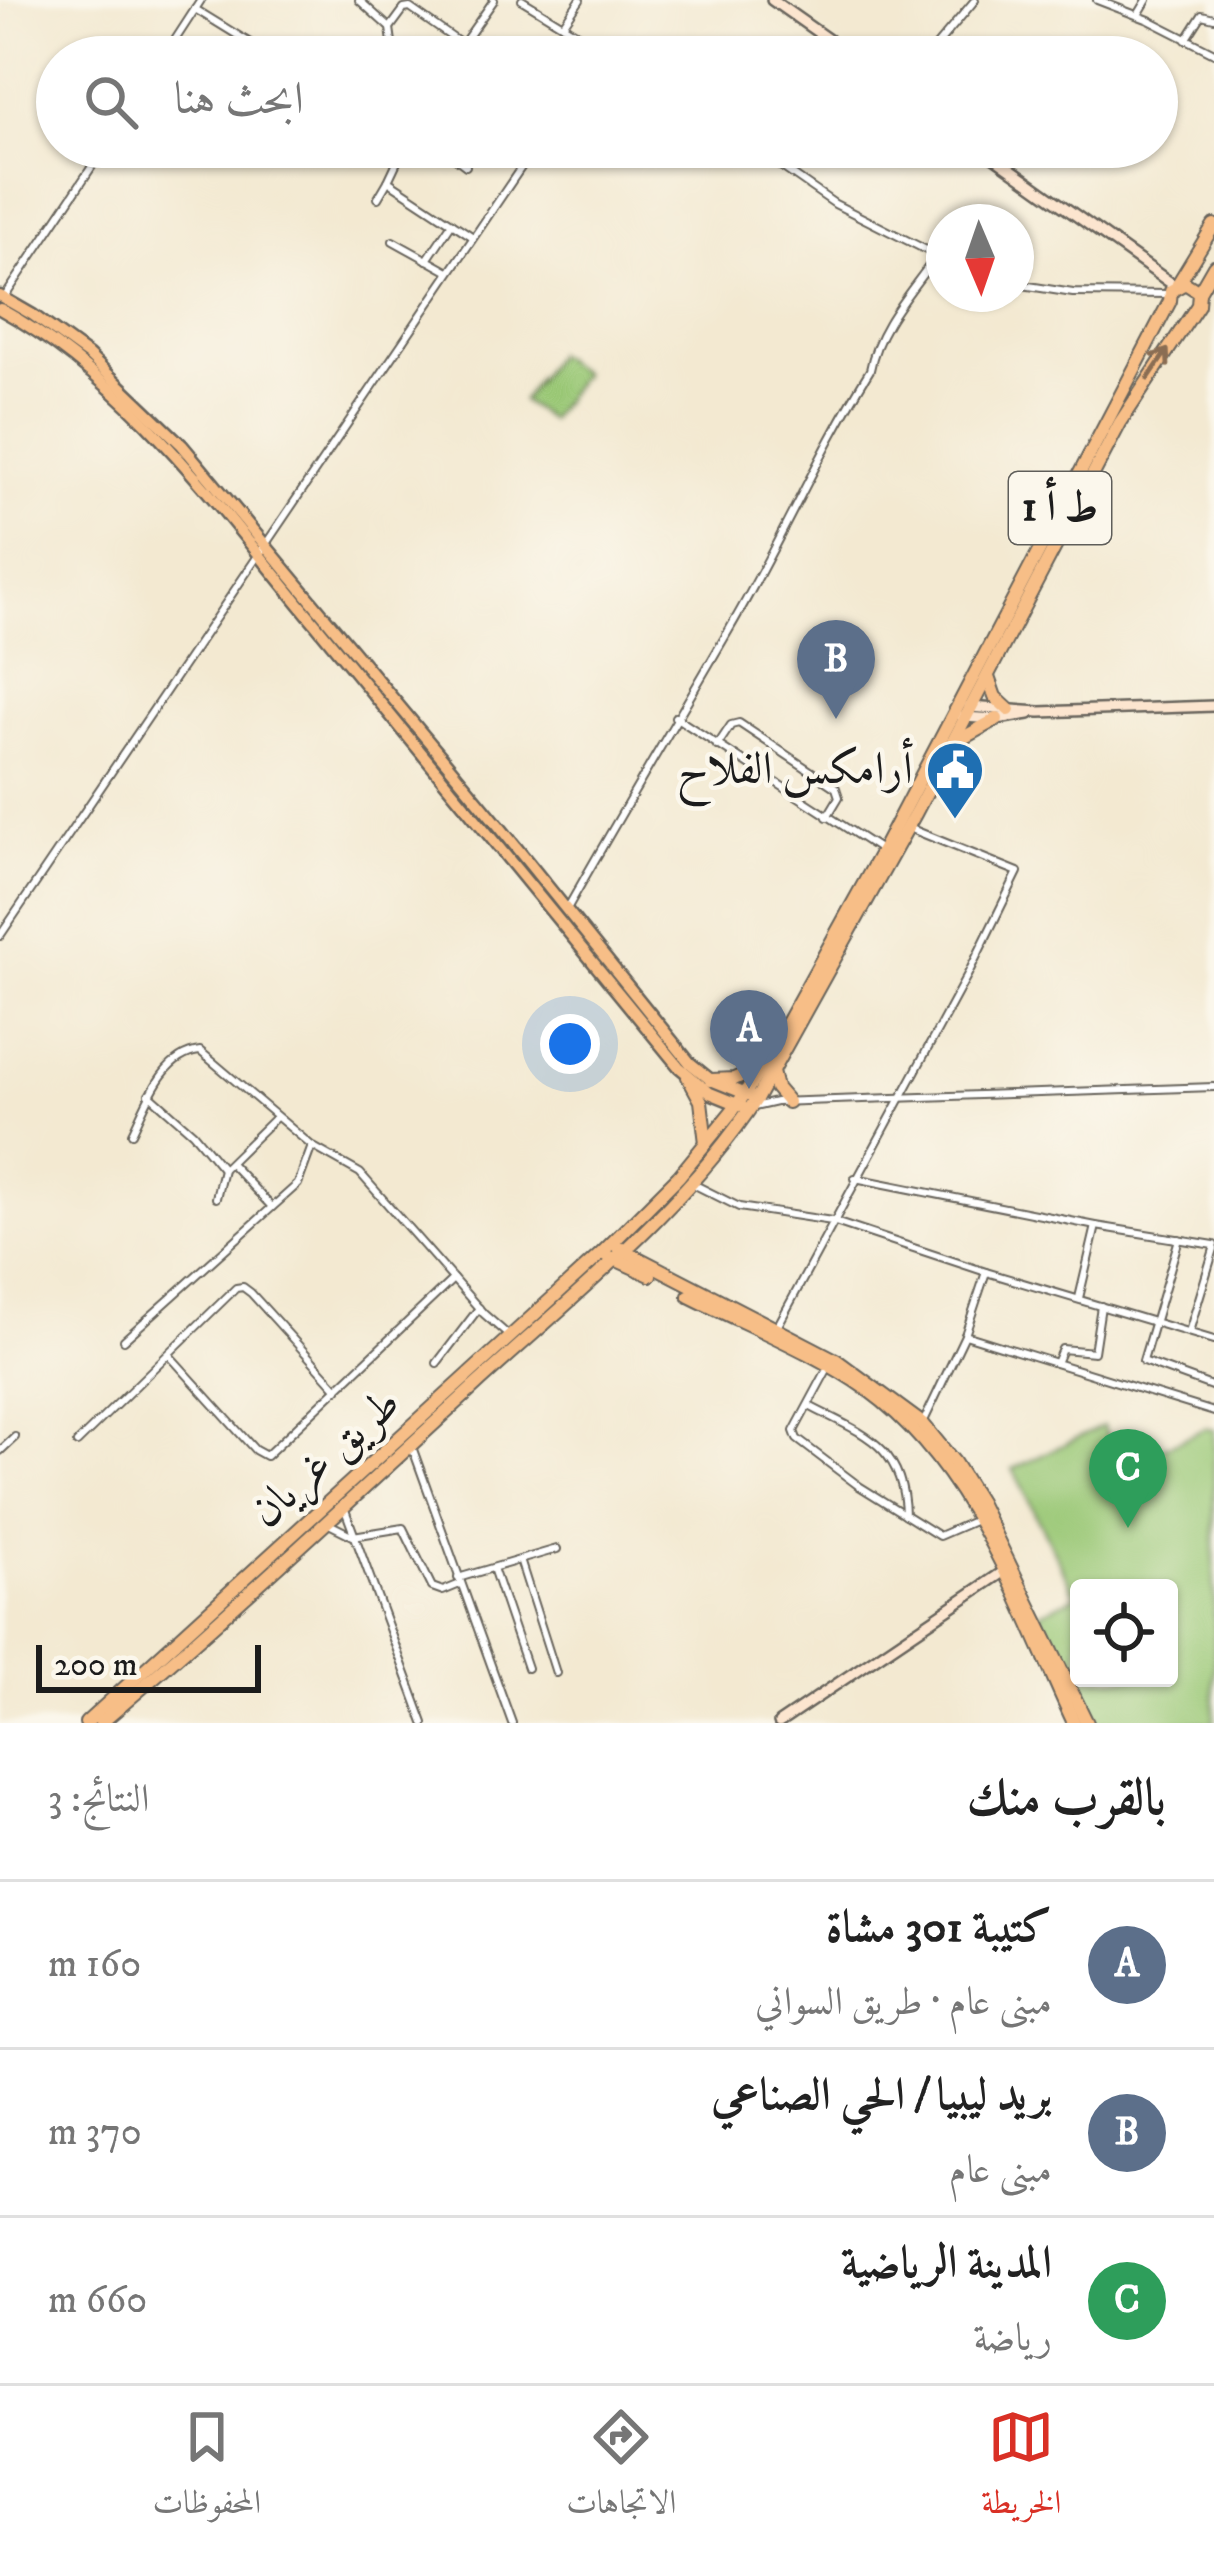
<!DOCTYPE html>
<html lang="ar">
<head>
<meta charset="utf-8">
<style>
	:root { --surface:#fff; --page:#f2f2f2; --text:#222; --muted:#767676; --line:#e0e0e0; --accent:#d93025 }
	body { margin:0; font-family:"IM FELL DW Pica",Amiri,serif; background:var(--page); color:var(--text); direction:rtl }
	.controls { position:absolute; right:36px; bottom:36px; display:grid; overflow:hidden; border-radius:12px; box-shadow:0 3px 9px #0004 }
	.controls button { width:108px; height:108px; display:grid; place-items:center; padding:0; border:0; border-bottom:3px solid var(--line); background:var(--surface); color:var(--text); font:60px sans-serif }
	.compass { position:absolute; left:926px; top:204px; width:108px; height:108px; border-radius:50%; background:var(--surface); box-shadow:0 3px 9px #0004; rotate:178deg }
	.scale { position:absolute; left:36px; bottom:30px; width:225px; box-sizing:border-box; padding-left:12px; border:6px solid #1c1c1c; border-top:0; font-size:33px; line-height:42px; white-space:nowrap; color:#1c1c1c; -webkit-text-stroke:9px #fbf7ec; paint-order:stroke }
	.you { position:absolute; left:570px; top:1044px; width:42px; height:42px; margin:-30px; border:9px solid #fff; border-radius:50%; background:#1a73e8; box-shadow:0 0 0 18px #1a73e833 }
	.badge { display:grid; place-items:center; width:78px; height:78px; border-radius:50%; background:var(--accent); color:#fff; font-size:39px; font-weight:700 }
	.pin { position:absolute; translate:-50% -99px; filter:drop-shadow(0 3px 6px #0008) }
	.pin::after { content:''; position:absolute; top:63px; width:42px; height:36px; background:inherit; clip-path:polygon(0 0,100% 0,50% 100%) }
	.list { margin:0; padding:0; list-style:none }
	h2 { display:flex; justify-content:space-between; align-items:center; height:156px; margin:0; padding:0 48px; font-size:51px }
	h2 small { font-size:39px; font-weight:400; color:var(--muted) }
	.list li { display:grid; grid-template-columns:78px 1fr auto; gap:36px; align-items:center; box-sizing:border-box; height:168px; padding:0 48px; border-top:3px solid var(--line) }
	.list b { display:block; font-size:45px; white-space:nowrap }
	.list p { margin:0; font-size:39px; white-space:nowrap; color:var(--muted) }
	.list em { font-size:39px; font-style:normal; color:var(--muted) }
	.icon { flex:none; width:66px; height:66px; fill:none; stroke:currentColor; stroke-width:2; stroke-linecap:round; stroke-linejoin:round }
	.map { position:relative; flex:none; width:1214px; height:1723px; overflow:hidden; direction:ltr }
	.search { position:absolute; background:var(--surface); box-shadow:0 3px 9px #0004; left:36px; right:36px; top:36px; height:132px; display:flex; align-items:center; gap:30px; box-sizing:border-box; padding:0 42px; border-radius:66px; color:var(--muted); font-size:45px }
	.sheet { height:660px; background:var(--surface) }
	nav { display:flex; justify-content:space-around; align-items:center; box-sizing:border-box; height:168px; border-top:3px solid var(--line); background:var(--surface); font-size:33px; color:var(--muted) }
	nav a { display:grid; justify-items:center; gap:6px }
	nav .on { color:var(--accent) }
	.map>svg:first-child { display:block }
	.green { fill:#99c775; stroke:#5a7248; stroke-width:3; fill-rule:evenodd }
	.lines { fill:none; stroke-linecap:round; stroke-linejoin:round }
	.street-casing { stroke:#67645b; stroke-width:10 }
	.secondary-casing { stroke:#67645b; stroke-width:14 }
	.primary-casing { stroke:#67645b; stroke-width:15 }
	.highway-casing { stroke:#67645b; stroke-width:16 }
	.street { stroke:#fff; stroke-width:6 }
	.secondary { stroke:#fce5cf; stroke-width:9 }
	.primary { stroke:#f7be87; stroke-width:10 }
	.highway { stroke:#f7be87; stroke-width:12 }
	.oneway { stroke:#8a6d52 }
	.labels { text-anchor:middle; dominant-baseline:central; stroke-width:9; stroke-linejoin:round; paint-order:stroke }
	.shield { fill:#fbf7ec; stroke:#5f5e5a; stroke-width:3 }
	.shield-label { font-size:42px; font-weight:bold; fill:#1c1c1c }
	.poi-label { font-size:45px; fill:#1c1c1c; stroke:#fbf7ec; text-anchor:end }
	.street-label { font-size:45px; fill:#1c1c1c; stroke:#fbf7ec }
</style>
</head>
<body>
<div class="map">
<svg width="1214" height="1723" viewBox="0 0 1214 1723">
	<rect width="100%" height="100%" fill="#fbf7ec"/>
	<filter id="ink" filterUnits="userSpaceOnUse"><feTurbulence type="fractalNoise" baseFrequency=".00833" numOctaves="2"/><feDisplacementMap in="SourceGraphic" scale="24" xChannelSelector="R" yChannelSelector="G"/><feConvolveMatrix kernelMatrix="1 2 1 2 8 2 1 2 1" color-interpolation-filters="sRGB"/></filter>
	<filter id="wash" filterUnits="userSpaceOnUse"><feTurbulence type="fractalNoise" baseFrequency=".004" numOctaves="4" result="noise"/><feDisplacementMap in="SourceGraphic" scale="48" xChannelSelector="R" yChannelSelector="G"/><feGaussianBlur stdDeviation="2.7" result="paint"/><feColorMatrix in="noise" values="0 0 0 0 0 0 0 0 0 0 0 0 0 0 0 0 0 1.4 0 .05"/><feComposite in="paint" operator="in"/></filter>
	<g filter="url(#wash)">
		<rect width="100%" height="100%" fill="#f3e9d1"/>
		<g class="green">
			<path d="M555,354L582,373L549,420L522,401Z"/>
			<path d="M1103,1426L1122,1467L1206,1428L1214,1430V1723H1092L1039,1613L1076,1596L1013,1469ZM1079,1588H1169V1678H1079Z"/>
		</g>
	</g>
	<g filter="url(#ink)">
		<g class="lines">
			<defs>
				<g id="street">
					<path d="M359,0L390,28L394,57"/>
					<path d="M522,0L615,57"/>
					<path d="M1097,0L1149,20L1214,53"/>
					<path d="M195,9L273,57"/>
					<path d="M1138,15L1147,0"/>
					<path d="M563,25L580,0"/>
					<path d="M390,28L404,9L410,8L480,57"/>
					<path d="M1186,40L1202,15L1214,18"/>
					<path d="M463,44L494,0"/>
					<path d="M164,57L201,0"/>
					<path d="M509,57L515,48"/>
					<path d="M927,57L975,0"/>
					<path d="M404,147L388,181L473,237"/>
					<path d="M441,147L466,166"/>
					<path d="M753,147L835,204L944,259"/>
					<path d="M378,198L388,181"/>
					<path d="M393,241L449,272"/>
					<path d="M427,260L452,223"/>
					<path d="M1016,284L1073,293L1170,294"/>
					<path d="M4,298L105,147"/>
					<path d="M675,717L879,849"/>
					<path d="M717,746L731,725L739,723L836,788L839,797L827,817"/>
					<path d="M567,909C620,815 675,723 729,630C779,545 818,454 870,370C878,326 911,292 936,256"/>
					<path d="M0,936L535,147"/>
					<path d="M149,1094L193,1133L223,1169"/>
					<path d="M754,1107L776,1102L1214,1087"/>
					<path d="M132,1133C147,1103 162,1055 200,1051L312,1146L360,1173L484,1314L508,1335"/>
					<path d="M231,1164L272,1207"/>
					<path d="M855,1178L1096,1226L1214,1245"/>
					<path d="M691,1183L739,1207L832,1221L986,1272L1214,1340"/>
					<path d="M216,1198L223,1169L275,1118"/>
					<path d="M1179,1239L1143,1361L1214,1387"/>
					<path d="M1079,1298L1096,1226"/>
					<path d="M776,1329L968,974L1018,872L909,828"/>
					<path d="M1189,1332L1214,1249"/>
					<path d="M965,1335L1214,1412"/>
					<path d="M124,1340L298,1184L312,1146"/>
					<path d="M170,1356L255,1450L266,1456L453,1279"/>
					<path d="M437,1363L479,1308"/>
					<path d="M1056,1363L1062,1349L1094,1352L1101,1306"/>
					<path d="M829,1366L794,1431L797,1439L859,1486L939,1536L976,1520"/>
					<path d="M809,1406C863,1434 904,1445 905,1515"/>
					<path d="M923,1423L965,1335L986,1272"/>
					<path d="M77,1443L236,1288L243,1287L251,1293L338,1389"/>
					<path d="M411,1444L512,1723"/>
					<path d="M0,1451L15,1437"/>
					<path d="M344,1507L424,1723"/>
					<path d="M327,1523L353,1536L403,1528L432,1587L443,1591L460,1584"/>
					<path d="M520,1560L556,1673"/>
					<path d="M493,1568L527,1668"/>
					<path d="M458,1578L557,1549"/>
				</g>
				<g id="secondary">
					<path d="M772,0L853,57"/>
					<path d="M980,147L1175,286"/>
					<path d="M969,707L1040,712L1214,706"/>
					<path d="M962,717L997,719L1029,714"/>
					<path d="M779,1723L1006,1570"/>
				</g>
				<g id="primary">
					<path d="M0,296L33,315L88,355L182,445L499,826L690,1063L711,1080L751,1096"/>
					<path d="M0,309C132,382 220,509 314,622C436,770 558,918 679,1067L710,1093L742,1106"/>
				</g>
				<g id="highway">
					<path d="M1178,284L1214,225"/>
					<path d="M988,677L995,697L1009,710"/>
					<path d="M954,743L997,719"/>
					<path d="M772,1072L776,1088L788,1102"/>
					<path d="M688,1077L701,1101L706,1143"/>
					<path d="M711,1080L734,1079L758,1068"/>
					<path d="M619,1248L836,1360L923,1424L954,1462L979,1502L1087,1723"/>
					<path d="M608,1256L650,1275"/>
					<path d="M689,1296C748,1326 814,1351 868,1390C974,1467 1020,1608 1074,1723"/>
					<path d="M86,1723L602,1253L679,1176L737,1105L764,1064L882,851L1170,301L1171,291L1185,283L1199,292"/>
					<path d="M101,1723C229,1614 352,1499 476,1385C572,1297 686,1207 757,1098L916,812L1120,423L1198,305L1199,292L1214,266"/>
				</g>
			</defs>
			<use href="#street" class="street-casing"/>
			<use href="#secondary" class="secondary-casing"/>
			<use href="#primary" class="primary-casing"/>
			<use href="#highway" class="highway-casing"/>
			<use href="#street" class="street"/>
			<use href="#secondary" class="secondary"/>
			<use href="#primary" class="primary"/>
			<use href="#highway" class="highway"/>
		</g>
		<defs><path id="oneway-shaft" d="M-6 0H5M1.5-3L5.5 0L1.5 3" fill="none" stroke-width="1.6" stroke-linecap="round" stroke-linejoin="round" transform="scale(3)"/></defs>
		<use class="oneway" href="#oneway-shaft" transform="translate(1158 364) rotate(-56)"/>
	</g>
	<defs>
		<symbol id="civic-pin" viewBox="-11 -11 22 30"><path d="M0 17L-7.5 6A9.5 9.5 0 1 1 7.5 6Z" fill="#1f6fb2" stroke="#fbf7ec"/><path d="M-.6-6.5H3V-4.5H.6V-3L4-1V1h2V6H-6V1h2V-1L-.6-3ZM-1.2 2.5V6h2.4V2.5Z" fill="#fff"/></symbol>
	</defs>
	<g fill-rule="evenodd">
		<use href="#civic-pin" x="922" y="737" width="66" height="90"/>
	</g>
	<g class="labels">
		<rect class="shield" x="1009" y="472" width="102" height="72" rx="9"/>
		<g class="shield-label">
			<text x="1060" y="508">ط أ 1</text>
		</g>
		<g class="poi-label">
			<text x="913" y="770">أرامكس الفلاح</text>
		</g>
		<g class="street-label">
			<text transform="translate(326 1458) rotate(-42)">طريق غريان</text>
		</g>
	</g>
</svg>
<div class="controls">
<button><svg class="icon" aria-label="locate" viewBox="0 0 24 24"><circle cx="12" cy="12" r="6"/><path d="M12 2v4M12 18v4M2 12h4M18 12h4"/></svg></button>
</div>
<svg class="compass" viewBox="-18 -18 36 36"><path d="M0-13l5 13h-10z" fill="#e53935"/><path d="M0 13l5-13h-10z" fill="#767676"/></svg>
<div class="scale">200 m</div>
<div class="you"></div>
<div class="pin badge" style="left:749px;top:1089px;background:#5c6f8a">A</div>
<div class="pin badge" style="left:836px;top:719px;background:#5c6f8a">B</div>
<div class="pin badge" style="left:1128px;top:1528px;background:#2e9e5b">C</div>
<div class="search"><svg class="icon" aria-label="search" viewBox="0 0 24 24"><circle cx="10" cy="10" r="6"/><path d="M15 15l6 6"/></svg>ابحث هنا</div>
</div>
<section class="sheet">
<h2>بالقرب منك<small>النتائج: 3</small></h2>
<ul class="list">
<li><span class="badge" style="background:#5c6f8a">A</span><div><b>كتيبة 301 مشاة</b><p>مبنى عام · طريق السواني</p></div><em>160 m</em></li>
<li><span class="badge" style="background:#5c6f8a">B</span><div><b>بريد ليبيا / الحي الصناعي</b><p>مبنى عام</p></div><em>370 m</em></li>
<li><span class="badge" style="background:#2e9e5b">C</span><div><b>المدينة الرياضية</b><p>رياضة</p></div><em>660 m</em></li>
</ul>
</section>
<nav>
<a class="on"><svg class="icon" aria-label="map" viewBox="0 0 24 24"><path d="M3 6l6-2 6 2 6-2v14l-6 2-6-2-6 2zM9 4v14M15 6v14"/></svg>الخريطة</a>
<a><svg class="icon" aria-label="directions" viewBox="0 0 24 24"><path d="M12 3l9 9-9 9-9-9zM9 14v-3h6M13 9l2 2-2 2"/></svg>الاتجاهات</a>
<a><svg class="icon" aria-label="saved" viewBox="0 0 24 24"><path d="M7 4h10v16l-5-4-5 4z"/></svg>المحفوظات</a>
</nav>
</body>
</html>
